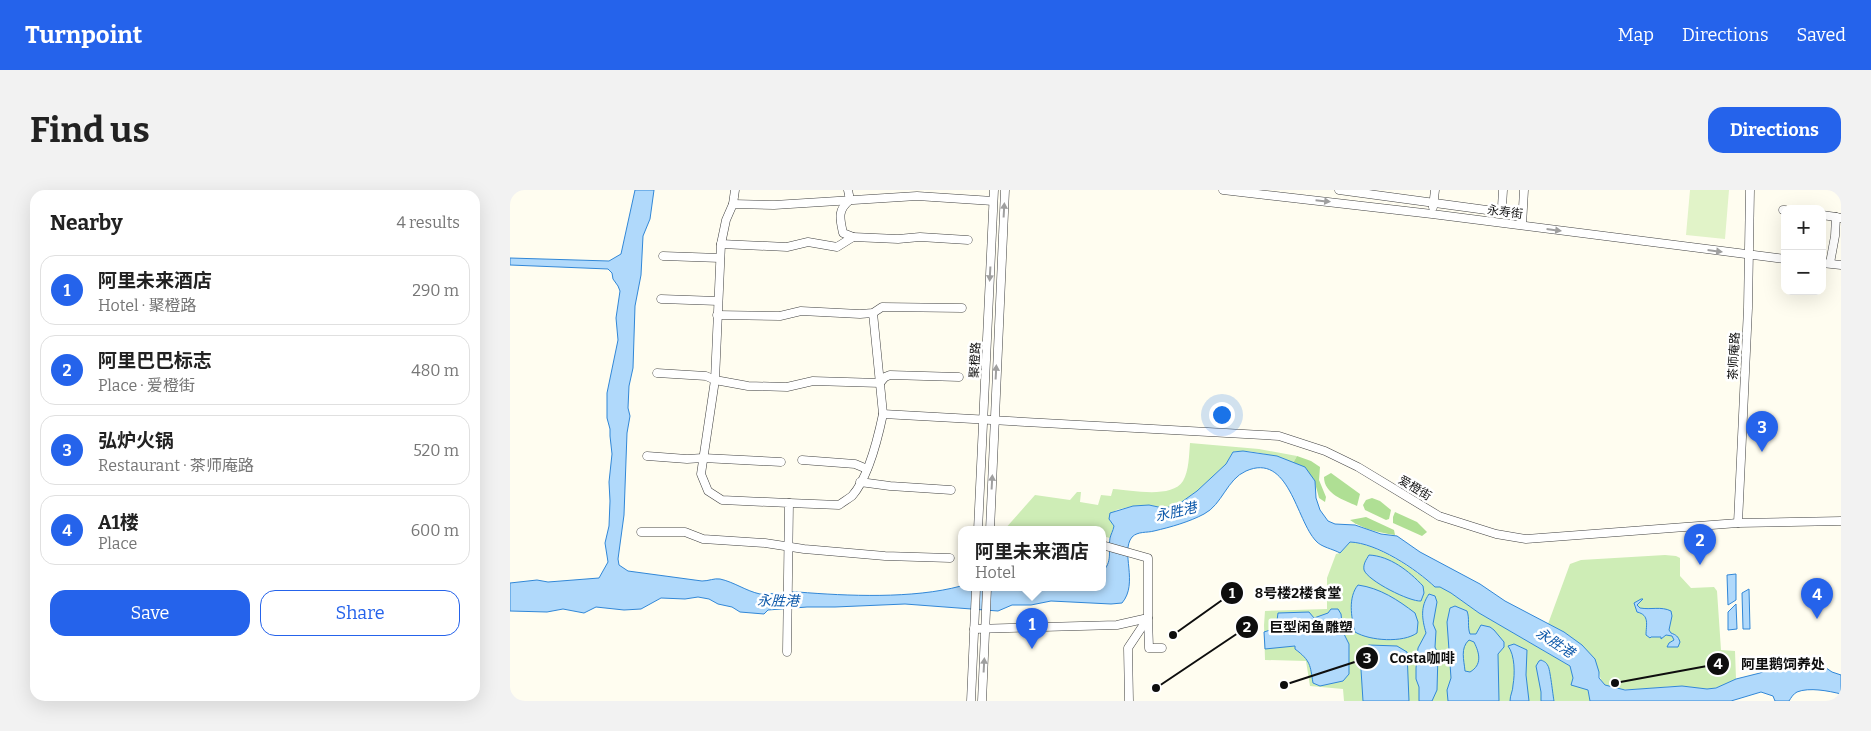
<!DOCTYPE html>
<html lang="en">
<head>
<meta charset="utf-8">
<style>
	:root { --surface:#fff; --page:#f2f2f2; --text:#222; --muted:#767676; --line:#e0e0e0; --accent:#2563eb }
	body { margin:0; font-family:Bitter,"Noto Sans SC",serif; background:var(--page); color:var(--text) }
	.controls { position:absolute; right:15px; top:15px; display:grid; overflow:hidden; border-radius:10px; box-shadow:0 5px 20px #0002 }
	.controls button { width:45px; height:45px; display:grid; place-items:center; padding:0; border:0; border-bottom:1px solid var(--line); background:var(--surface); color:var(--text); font:25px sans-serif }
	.you { position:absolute; left:711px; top:224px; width:18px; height:18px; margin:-12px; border:4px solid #fff; border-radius:50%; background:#1a73e8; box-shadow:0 0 0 8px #1a73e833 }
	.badge { display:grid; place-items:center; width:32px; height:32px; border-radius:50%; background:var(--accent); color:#fff; font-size:16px; font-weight:700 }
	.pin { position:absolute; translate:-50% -41px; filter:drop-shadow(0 1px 2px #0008) }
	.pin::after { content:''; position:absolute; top:26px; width:18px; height:15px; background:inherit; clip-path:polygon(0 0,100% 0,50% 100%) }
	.popup { position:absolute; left:448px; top:336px; width:148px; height:65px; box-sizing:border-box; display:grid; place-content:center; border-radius:10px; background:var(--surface); filter:drop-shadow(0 1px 4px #0005); font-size:16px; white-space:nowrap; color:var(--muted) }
	.popup b { font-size:19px; color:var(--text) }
	.popup::after { content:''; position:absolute; left:50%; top:100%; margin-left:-10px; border:10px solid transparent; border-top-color:var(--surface) }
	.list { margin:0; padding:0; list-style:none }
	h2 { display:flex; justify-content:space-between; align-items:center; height:65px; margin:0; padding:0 20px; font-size:21px }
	h2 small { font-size:16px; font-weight:400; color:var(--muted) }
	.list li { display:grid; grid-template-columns:32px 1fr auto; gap:15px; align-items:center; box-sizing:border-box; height:70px; margin:0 10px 10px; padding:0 10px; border:1px solid var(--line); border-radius:15px }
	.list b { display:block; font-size:19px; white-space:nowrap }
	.list p { margin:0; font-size:16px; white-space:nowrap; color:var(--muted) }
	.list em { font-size:16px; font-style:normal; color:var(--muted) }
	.actions { display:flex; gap:10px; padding:15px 20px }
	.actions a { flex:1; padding:11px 0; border:1px solid var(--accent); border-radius:15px; text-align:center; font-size:18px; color:var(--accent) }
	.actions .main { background:var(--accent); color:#fff }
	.map { position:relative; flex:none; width:1331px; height:511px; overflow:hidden; border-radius:15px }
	header { display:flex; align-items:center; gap:30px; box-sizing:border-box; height:70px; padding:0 25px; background:var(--accent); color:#fff }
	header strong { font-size:24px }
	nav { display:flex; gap:28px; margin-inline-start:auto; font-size:18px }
	.intro { display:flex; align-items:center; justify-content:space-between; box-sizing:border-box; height:120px; padding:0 30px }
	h1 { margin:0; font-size:35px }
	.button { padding:12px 22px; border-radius:15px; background:var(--accent); color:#fff; font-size:18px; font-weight:700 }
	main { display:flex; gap:30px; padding:0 30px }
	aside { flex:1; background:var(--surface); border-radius:15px; box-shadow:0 5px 20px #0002 }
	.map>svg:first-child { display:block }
	.green { fill:#ceedb6 }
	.forest { fill:#afdf94 }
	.pitch { fill:#e1f3c8 }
	.water { fill:#b0d9fb; stroke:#3187d7; fill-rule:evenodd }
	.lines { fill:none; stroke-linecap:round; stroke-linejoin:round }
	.minor-casing { stroke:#414141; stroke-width:9 }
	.minor { stroke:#fff; stroke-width:8 }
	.oneway { fill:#9f9f9f }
	.labels { text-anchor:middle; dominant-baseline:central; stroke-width:5; stroke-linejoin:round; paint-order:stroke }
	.street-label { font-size:12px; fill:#0e0e0e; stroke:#fff }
	.water-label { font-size:14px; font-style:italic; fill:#0e59aa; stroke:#fff }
	.leader { fill:none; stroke:#0e0e0e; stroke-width:2 }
	.callout-dot { fill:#0e0e0e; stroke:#fff; stroke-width:2 }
	.mark-label { font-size:15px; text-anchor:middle; font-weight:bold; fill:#fff }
	.callout-label { font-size:14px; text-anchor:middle; font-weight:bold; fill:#0e0e0e; stroke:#fff; stroke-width:5; stroke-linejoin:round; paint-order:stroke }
</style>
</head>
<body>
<header>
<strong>Turnpoint</strong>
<nav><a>Map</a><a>Directions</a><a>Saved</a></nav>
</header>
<div class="intro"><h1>Find us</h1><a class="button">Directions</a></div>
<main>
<aside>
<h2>Nearby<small>4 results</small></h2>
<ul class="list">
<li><span class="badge">1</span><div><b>阿里未来酒店</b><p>Hotel · 聚橙路</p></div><em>290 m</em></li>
<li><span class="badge">2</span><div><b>阿里巴巴标志</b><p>Place · 爱橙街</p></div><em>480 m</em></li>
<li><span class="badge">3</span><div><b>弘炉火锅</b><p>Restaurant · 茶师庵路</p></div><em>520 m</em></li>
<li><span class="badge">4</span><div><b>A1楼</b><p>Place</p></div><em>600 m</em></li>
</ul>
<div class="actions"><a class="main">Save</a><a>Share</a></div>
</aside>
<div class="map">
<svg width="1331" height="511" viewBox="0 0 1331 511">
	<rect width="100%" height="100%" fill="#fffdf0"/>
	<g class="green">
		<path d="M680,253L749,259L787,266L783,273C772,267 735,258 723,262L716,274L687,301L666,316L653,318L639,315L623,316L606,320L599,329L604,336L600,348L592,346V340H494L525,305L560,310L567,302H571L570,312L588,315L591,305L601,306L603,299C621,300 662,309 673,291C679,281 679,265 680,253Z"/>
		<path d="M840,352C867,354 905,379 925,397H930L941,403L969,423L1060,476L1063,488L1062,492L1078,500L1080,511H834L833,499L800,496L796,471L755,470L754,435L755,421L817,419V388L826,364L830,363Z"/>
		<path d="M1155,365L1166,366L1170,368V386L1181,398L1204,397L1207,401L1211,460L1225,461L1226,489C1217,493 1207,499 1197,499C1188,499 1180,496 1171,496C1153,496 1108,504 1095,495C1089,491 1091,484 1087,479C1074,455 1063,446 1038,434L1060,374L1071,370Z"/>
	</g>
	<g class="forest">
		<path d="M787,266L801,271L810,277L809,290L816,307L815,312L809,308C804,286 802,286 783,273Z"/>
		<path d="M821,283L850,304L847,316C834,310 814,304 814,287Z"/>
		<path d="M862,308L870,311L881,320L879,329L876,330L855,320L853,315L856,310Z"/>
		<path d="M885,322L907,332L917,342L912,346L883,333V327Z"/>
		<path d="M856,327L884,340L885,345C871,343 852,339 840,330Z"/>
	</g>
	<path class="pitch" d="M1180,0H1219L1215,49L1176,45Z"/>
	<g class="water">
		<path d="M125,0H144L140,29L133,46L131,85L125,116L123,178L119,196L118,218L120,226L117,243L114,325L108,369L109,375L118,381L192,391C199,391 204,388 210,389C224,392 236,401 250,404C258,405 277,401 288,402C337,406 403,409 451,396L452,398H592V382C603,372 598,361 600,348C601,344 603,341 604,336L599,329L600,323L623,316L639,315L653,318L666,316L687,301L716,274L723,262L733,261L767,266L795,277L805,291L806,308L810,320L818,331L825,334L845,335L871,344L887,346L910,362L970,394L995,411L1054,442L1072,455L1085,469L1089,482V488L1095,495L1115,500L1172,496L1197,499L1206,498L1226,489L1250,483L1273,472L1283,471L1291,473H1309L1322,482L1331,485V504C1319,501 1299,497 1287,502C1283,504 1281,508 1279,511H1265L1263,506L1251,502L1221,511H1080L1078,500L1061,495L1063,488L1060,476L969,423L941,403L930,397H925C906,379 867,353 840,352L830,363C823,359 811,357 806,351C786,330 779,262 736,281C717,289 712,315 694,324C679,332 661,337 644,341C637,343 628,341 622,347C610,362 629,393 612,413L601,414L541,411L521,415H502L488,421L395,414L325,417H297L258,420L254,424L230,422L222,417L208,414L199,409L188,407L175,409L151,408L131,419L114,420L86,417L74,423L53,419L37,422L0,421V393L27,390L38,392L89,388L98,372L95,353L99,336L100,311L99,292L102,264L100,246V239L97,228V203L108,150L106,128L110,101L108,96L103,89L102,83L98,79L0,75V68L99,71L111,64Z"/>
		<path d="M859,365C880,366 899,381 913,396L914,403L911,411C900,412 858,391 854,380C853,374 856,370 859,365Z"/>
		<path d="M1226,384V410L1218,415L1217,385Z"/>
		<path d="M848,395C870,398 888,410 905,423L908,432L907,443C893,453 860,451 845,442C841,427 838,407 848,395Z"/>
		<path d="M1239,399L1240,439H1233L1232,403Z"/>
		<path d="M919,404L925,406L927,412L923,434L926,441L925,457L928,464L927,500L922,511H909V497L906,489V478L908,458L916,443C912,429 910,417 919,404Z"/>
		<path d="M1131,409H1133L1127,415L1130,418C1141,420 1151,416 1161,421L1162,426L1159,440L1161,443C1166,445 1168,446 1170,452L1168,457H1157L1159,453L1164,450L1162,446L1156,445L1151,449V447H1141L1140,448L1136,445C1136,435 1140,425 1127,422L1124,413Z"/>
		<path d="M1226,414L1227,439L1218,440V422Z"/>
		<path d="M945,416L957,421C960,429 957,436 960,444H966L971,435L980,437L984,440L994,452V457L988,464L989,511H938L937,500L941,488L937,432L940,418ZM959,450L964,452C970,464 972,475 960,482L955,481C954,470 950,458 959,450Z"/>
		<path d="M821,419H828L831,424L833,442L839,454V484L833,491L810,496L803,493C800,475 801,471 785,459V456L755,459L754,442L766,438L768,423L799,422L804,428L818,423Z"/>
		<path d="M1004,454L1017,460L1016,485L1019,511H1000C1000,505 1003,501 1003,495C1005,484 1005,465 998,456Z"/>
		<path d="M859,455L887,456L897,462L899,511H853L850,464L852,458Z"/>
		<path d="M1031,470C1035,472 1036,472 1038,476C1040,478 1043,506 1044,511H1031V502L1026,476L1029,471Z"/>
	</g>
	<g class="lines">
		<defs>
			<g id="minor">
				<path d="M338,0L340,10C327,20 330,29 333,43L343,47"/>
				<path d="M713,0L922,24L1275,69"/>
				<path d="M829,0L984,21L989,20L992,17L993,0"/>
				<path d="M223,14L225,0"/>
				<path d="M923,17L925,0"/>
				<path d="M1273,20H1275"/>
				<path d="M1312,25L1326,27"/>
				<path d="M1012,35L1014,0"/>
				<path d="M211,54L277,57L298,52L327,57L343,47L388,49L410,47L458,50"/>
				<path d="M153,66L210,68"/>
				<path d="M1312,73L1331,75"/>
				<path d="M1320,73L1325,46L1326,27L1331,28"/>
				<path d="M151,109L208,111"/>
				<path d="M363,123L373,224"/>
				<path d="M207,125L270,126L291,121L350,124L363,123L372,117L452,118"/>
				<path d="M147,183L196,186L205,190L238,196L277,197L303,191L370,193L375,187L380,185L449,187"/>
				<path d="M137,266L177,269L193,268L271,272"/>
				<path d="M292,270L345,274L357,279"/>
				<path d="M350,292L380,296L441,300"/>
				<path d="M279,313L329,315C333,312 338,309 342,306C358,288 368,248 373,224L769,246L815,261L848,277L929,326L986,344L1016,349L1228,333L1331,331"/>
				<path d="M1228,333L1238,118L1240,0"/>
				<path d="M468,340L484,0"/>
				<path d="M480,340L495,0"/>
				<path d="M131,342H175L193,349L255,353L294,359L375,366L440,368"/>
				<path d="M592,355L638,368V428L618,458L619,511"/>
				<path d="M464,439L607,435L638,428L639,458H652"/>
				<path d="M277,462L279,313L212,310L198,301L191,284L205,190L211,54L216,30L223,14L264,15L407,6L483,11"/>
				<path d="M461,511L466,398"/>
				<path d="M472,511L477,398"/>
			</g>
		</defs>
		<use href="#minor" class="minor-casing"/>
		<use href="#minor" class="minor"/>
	</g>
	<defs><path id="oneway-solid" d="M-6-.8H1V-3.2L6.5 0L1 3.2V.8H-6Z" transform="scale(1.25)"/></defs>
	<g class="oneway">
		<use href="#oneway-solid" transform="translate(813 11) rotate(6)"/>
		<use href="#oneway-solid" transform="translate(494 20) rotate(-87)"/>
		<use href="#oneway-solid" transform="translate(1044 40) rotate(7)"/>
		<use href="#oneway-solid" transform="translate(1205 61) rotate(7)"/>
		<use href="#oneway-solid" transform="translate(480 84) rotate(93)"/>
		<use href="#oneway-solid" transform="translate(486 182) rotate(-87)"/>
		<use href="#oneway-solid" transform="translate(482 292) rotate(-87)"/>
		<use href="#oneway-solid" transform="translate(474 475) rotate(-87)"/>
	</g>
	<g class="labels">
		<g class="street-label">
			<text transform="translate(995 22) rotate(7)">永寿街</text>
			<text transform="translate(1224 166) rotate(-87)">茶师庵路</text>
			<text transform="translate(465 170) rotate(-87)">聚橙路</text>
			<text transform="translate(905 298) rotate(31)">爱橙街</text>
		</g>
		<g class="water-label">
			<text transform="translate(666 322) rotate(-13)">永胜港</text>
			<text transform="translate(268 411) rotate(1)">永胜港</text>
			<text transform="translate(1045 453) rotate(33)">永胜港</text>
		</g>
	</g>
	<path class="leader" d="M663 445L722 403M646 498L737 437M774 495L857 468M1105 493L1208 474"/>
	<g class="callout-dot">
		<circle cx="663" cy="445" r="5"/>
		<circle cx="646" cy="498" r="5"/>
		<circle cx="774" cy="495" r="5"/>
		<circle cx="1105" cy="493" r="5"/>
		<circle cx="722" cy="403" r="12"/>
		<circle cx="737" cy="437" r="12"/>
		<circle cx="857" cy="468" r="12"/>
		<circle cx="1208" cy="474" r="12"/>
	</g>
	<g class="mark-label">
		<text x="722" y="408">1</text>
		<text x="737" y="442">2</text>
		<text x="857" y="473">3</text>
		<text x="1208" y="479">4</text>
	</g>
	<g class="callout-label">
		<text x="788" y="408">8号楼2楼食堂</text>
		<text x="801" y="442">巨型闲鱼雕塑</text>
		<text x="912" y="473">Costa咖啡</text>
		<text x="1273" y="479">阿里鹅饲养处</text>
	</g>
</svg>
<div class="controls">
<button>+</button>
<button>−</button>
</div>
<div class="you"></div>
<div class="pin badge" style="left:522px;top:459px">1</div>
<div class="popup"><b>阿里未来酒店</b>Hotel</div>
<div class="pin badge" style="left:1190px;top:375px">2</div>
<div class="pin badge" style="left:1252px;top:262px">3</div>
<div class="pin badge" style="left:1307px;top:429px">4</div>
</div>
</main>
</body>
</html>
